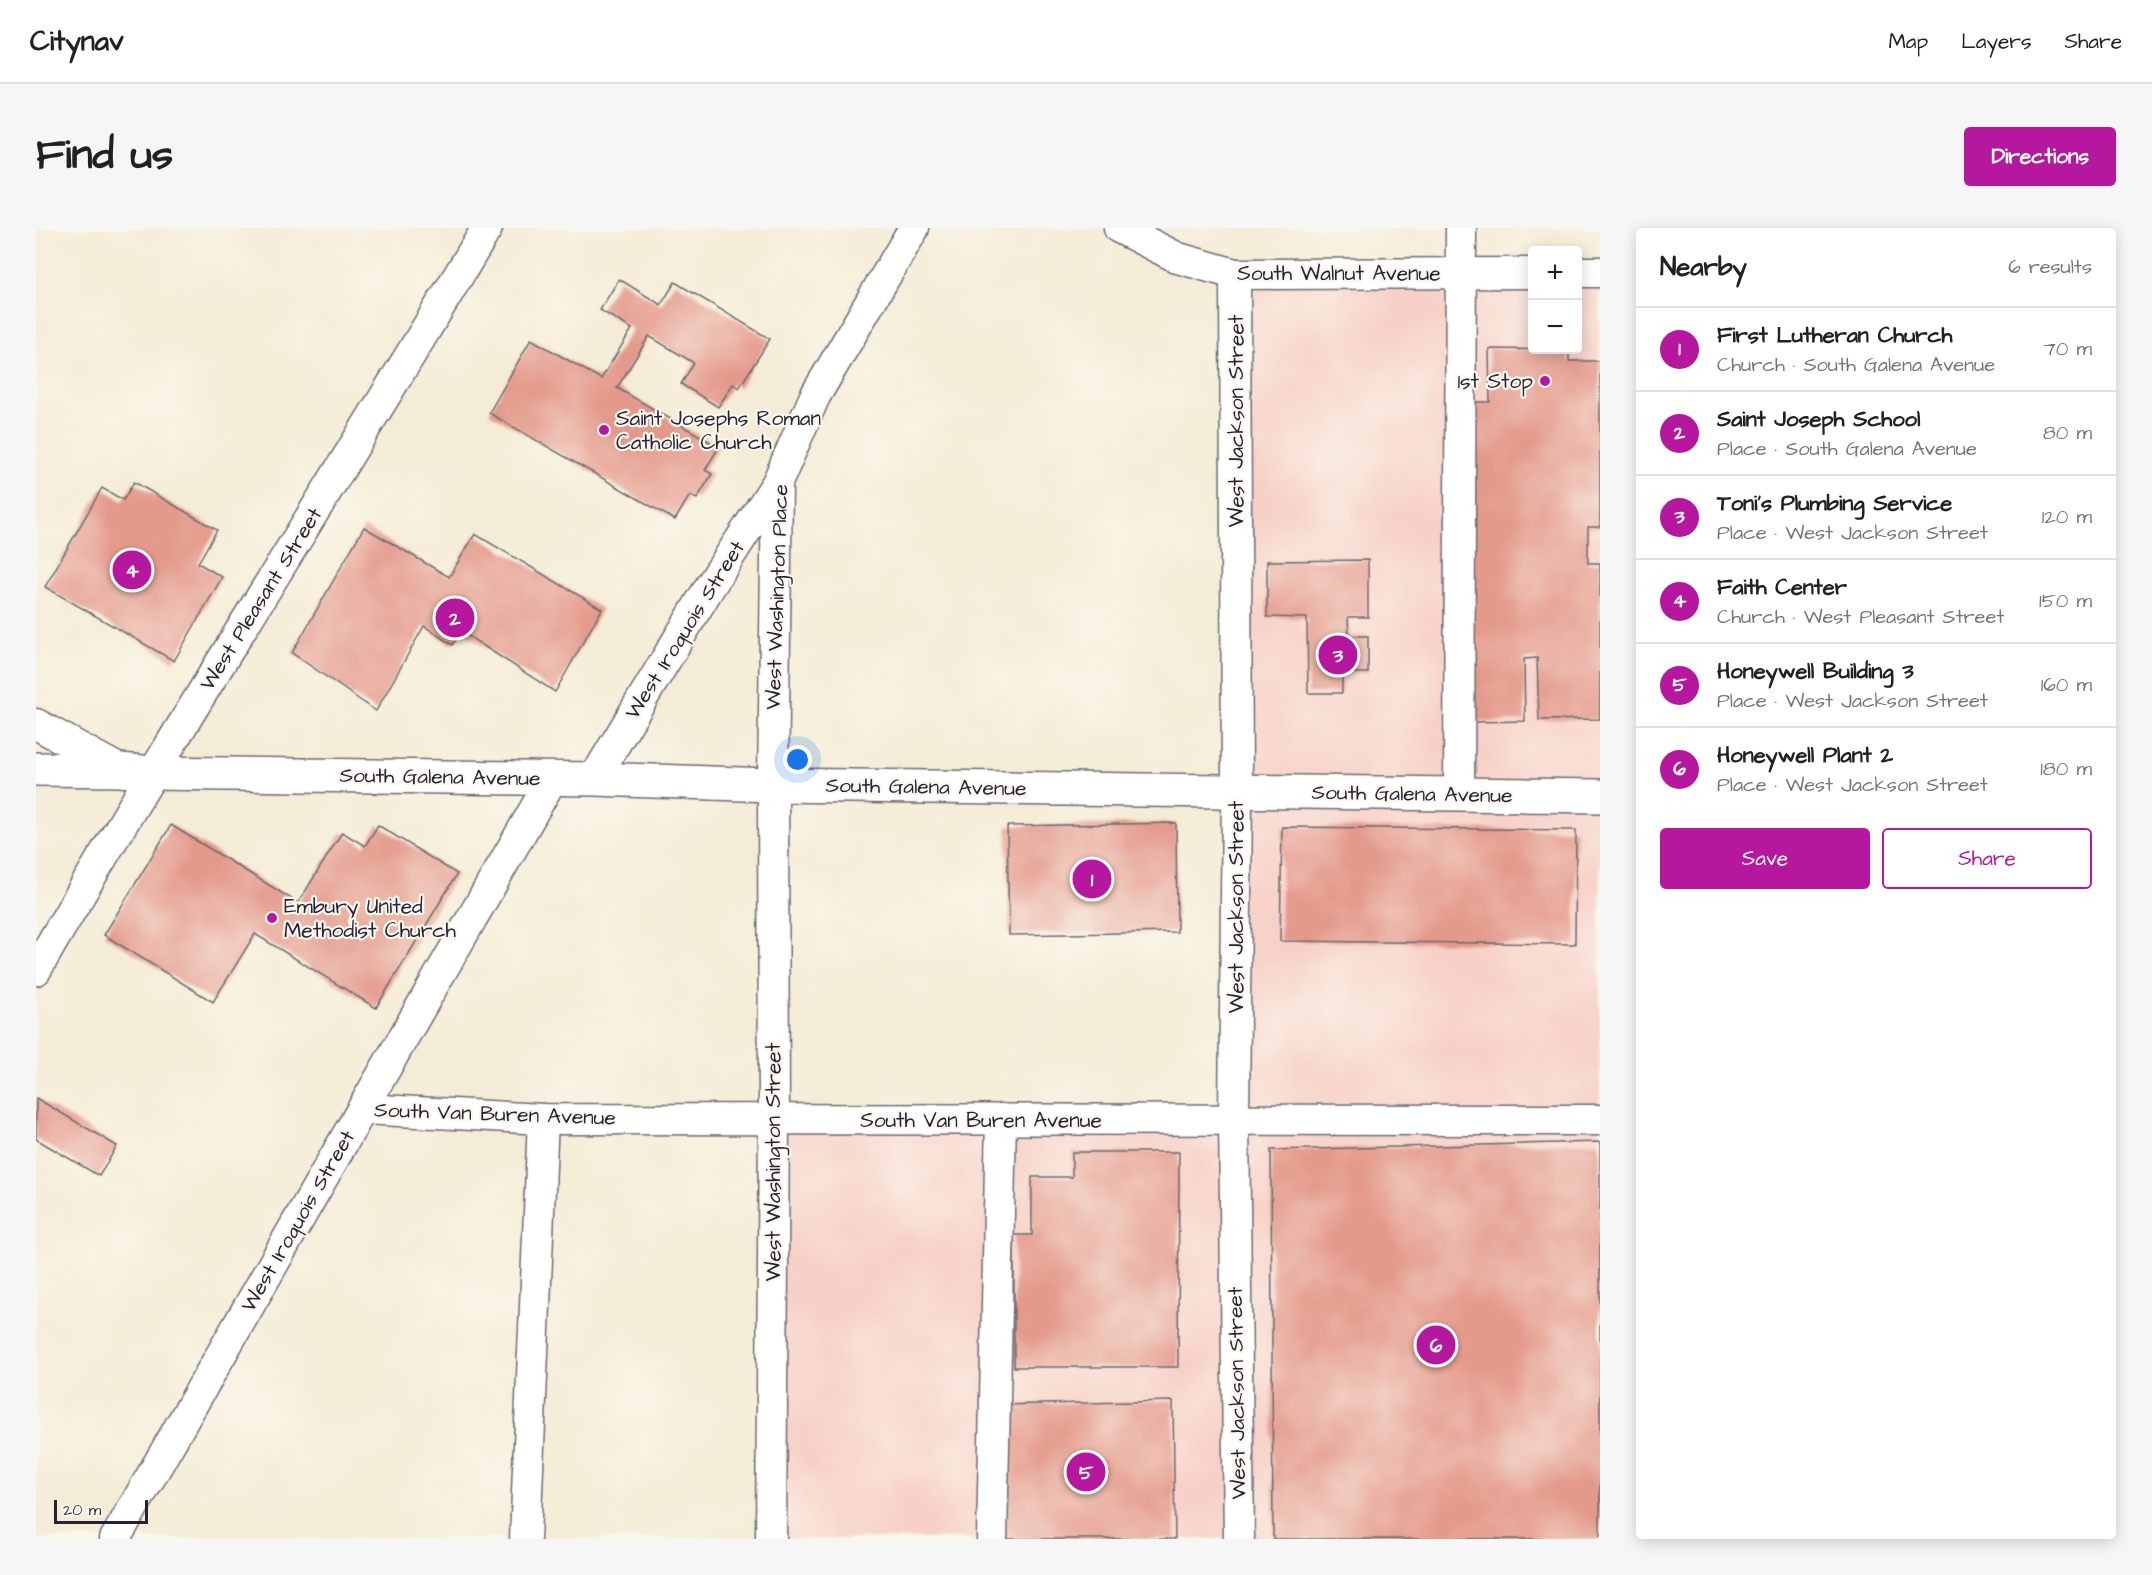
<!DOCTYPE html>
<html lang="en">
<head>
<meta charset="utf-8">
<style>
	:root { --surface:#fff; --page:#f6f6f6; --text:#202124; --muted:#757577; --line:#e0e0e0; --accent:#b5179e }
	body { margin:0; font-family:"Architects Daughter",sans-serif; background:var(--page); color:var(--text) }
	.controls { position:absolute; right:18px; top:18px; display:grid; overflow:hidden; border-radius:6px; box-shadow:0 3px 15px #0003 }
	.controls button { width:54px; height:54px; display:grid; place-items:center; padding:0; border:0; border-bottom:2px solid var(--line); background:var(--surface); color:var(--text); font:30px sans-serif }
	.scale { position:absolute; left:18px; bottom:15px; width:94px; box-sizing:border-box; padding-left:6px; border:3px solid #22223b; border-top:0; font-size:16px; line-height:21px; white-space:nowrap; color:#22223b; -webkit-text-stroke:4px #fbf7ec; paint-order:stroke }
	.you { position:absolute; left:762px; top:532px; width:21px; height:21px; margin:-15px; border:4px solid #fff; border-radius:50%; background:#1a73e8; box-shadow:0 0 0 9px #1a73e833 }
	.badge { display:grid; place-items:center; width:39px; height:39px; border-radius:50%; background:var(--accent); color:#fff; font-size:20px; font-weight:700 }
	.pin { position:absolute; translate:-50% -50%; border:3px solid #fff; box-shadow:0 2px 6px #0006 }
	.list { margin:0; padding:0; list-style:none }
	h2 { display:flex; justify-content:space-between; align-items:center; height:78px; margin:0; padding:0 24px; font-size:26px }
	h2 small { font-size:20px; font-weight:400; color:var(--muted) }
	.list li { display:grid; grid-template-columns:39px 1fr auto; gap:18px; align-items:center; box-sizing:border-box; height:84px; padding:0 24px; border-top:2px solid var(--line) }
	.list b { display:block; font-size:22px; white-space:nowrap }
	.list p { margin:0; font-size:20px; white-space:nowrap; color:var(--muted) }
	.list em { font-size:20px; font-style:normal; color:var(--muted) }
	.actions { display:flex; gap:12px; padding:18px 24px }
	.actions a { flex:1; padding:14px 0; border:2px solid var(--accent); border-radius:6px; text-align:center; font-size:21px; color:var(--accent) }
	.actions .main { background:var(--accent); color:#fff }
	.map { position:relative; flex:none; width:1564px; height:1311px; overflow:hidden; border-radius:6px }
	header { display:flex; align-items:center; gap:36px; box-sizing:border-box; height:84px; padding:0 30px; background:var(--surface); border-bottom:2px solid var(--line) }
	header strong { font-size:28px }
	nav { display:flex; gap:33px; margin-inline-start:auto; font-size:21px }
	.intro { display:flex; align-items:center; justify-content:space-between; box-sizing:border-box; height:144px; padding:0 36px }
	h1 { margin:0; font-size:42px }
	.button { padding:15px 27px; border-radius:6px; background:var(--accent); color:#fff; font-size:21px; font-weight:700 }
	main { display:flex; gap:36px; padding:0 36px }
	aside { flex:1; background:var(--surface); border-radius:6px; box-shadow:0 3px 15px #0003 }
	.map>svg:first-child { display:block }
	.built { fill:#f7d1c8 }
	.building { fill:#e49a8b }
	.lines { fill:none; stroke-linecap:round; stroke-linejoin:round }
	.minor-casing { stroke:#6c6971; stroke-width:33 }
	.major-casing { stroke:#6c6971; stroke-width:36 }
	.minor { stroke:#fff; stroke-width:30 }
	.major { stroke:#fff; stroke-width:33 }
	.poi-dot { fill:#b5179e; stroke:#fbf7ec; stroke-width:2 }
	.labels { text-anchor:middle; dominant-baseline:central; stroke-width:4.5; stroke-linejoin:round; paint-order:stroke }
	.street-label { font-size:21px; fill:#22223b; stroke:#fbf7ec }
	.poi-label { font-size:21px; fill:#22223b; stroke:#fbf7ec; text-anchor:start }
</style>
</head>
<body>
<header>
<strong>Citynav</strong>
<nav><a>Map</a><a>Layers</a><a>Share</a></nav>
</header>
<div class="intro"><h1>Find us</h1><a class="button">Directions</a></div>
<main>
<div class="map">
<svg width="1564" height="1311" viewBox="0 0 1564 1311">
	<rect width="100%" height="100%" fill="#fbf7ec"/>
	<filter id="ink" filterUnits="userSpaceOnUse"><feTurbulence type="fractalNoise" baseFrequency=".0167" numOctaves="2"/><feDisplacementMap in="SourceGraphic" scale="12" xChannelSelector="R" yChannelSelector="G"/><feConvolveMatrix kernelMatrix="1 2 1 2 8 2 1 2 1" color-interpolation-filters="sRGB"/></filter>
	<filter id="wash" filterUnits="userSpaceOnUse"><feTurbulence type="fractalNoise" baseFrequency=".008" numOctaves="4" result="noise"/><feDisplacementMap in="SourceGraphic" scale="24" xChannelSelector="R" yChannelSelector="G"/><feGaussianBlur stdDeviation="1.35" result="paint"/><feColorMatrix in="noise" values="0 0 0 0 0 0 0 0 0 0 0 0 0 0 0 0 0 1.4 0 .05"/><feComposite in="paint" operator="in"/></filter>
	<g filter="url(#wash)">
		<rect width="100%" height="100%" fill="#f4ecd6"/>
		<path class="built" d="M1542,44H1564V1311H735L738,891L1198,892L1199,46L1496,45V122H1542Z"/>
		<g id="blocks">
			<g class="building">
				<path d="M583,51L625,77L639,54L734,111L703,160L697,156L682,179L645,156L658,135L613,108L581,160L683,219L669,242L676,246L661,271L654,267L639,292L453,185L495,111L565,151L596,101L564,82Z"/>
				<path d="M1453,121L1533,122V133H1564V299H1552V335H1564V491L1503,492L1501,430L1488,431L1489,493L1438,494L1435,174H1454Z"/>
				<path d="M98,254L181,302L162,335L186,349L138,433L9,359L66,260L87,272Z"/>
				<path d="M328,299L413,349L439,306L566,381L519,464L426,404L416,417L388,398L340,483L256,425Z"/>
				<path d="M1332,332V389H1312L1313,408H1332V445H1306V465H1272L1271,390L1231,389V333Z"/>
				<path d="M1140,595L1141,704L973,707L971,598Z"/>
				<path d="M135,597L262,675L306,604L329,618L342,597L421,646L340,780L219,706L177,774L68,707Z"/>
				<path d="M1246,599L1540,602L1539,716L1244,713Z"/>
				<path d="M0,870L81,918L63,948L0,911Z"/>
				<path d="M1564,914V1311H1237L1235,922Z"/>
				<path d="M1036,924H1143L1142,1139H978V1007H996V949H1036Z"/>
				<path d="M1137,1173L1139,1311H964L962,1177Z"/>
			</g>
		</g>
	</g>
	<g filter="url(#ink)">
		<use href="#blocks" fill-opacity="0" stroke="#6c6971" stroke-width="1.5"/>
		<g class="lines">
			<defs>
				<g id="minor">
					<path d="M1083,0L1142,30L1199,46L1496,45"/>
					<path d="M1542,44H1564"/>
					<path d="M1199,46L1201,564L1198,892L1203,1311"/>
					<path d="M0,496L84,542"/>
					<path d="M558,551L673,360L741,255"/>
					<path d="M1423,567L1425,0"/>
					<path d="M0,742C145,492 303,248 451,0"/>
					<path d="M327,881L507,891L1564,892"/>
					<path d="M79,1311L516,551"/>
					<path d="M489,1311L507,891"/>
					<path d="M735,1311L738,891L737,557L741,255L779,168L878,0"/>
					<path d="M956,1311L965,891"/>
				</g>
				<path id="major" d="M0,541L84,542L117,545L558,551L737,557L1564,568"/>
			</defs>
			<use href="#minor" class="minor-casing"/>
			<use href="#major" class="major-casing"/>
			<use href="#minor" class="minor"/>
			<use href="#major" class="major"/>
		</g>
	</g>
	<g class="poi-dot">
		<circle cx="1509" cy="153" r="6"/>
		<circle cx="568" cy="202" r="6"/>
		<circle cx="236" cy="690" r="6"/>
	</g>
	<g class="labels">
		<g class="street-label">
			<text x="1303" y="45">South Walnut Avenue</text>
			<text transform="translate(1200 193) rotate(-90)">West Jackson Street</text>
			<text transform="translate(741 369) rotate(-88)">West Washington Place</text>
			<text transform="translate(225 371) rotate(-58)">West Pleasant Street</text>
			<text transform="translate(649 402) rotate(-58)">West Iroquois Street</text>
			<text transform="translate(404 549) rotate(1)">South Galena Avenue</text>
			<text transform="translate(890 559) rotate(1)">South Galena Avenue</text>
			<text transform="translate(1376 566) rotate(1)">South Galena Avenue</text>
			<text transform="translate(1200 679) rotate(-90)">West Jackson Street</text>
			<text transform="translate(459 886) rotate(2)">South Van Buren Avenue</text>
			<text x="945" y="892">South Van Buren Avenue</text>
			<text transform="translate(737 934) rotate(-90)">West Washington Street</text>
			<text transform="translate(262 993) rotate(-60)">West Iroquois Street</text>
			<text transform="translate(1201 1165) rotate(-91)">West Jackson Street</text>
		</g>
		<g class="poi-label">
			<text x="1497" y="153" text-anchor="end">1st Stop</text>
			<text x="580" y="190">Saint Josephs Roman<tspan x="580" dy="24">Catholic Church</tspan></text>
			<text x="248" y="678">Embury United<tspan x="248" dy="24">Methodist Church</tspan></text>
		</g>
	</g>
</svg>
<div class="controls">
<button>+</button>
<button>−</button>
</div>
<div class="scale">20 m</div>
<div class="you"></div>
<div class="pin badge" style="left:1056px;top:651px">1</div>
<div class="pin badge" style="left:419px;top:390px">2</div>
<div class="pin badge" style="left:1302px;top:427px">3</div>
<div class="pin badge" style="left:96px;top:342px">4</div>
<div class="pin badge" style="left:1050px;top:1244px">5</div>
<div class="pin badge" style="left:1400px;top:1117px">6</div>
</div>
<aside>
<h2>Nearby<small>6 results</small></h2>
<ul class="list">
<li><span class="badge">1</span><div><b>First Lutheran Church</b><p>Church · South Galena Avenue</p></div><em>70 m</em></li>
<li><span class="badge">2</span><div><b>Saint Joseph School</b><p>Place · South Galena Avenue</p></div><em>80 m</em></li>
<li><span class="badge">3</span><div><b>Toni's Plumbing Service</b><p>Place · West Jackson Street</p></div><em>120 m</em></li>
<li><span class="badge">4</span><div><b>Faith Center</b><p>Church · West Pleasant Street</p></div><em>150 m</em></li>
<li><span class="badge">5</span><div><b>Honeywell Building 3</b><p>Place · West Jackson Street</p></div><em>160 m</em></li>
<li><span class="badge">6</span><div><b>Honeywell Plant 2</b><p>Place · West Jackson Street</p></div><em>180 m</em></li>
</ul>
<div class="actions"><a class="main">Save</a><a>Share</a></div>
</aside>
</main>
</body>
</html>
